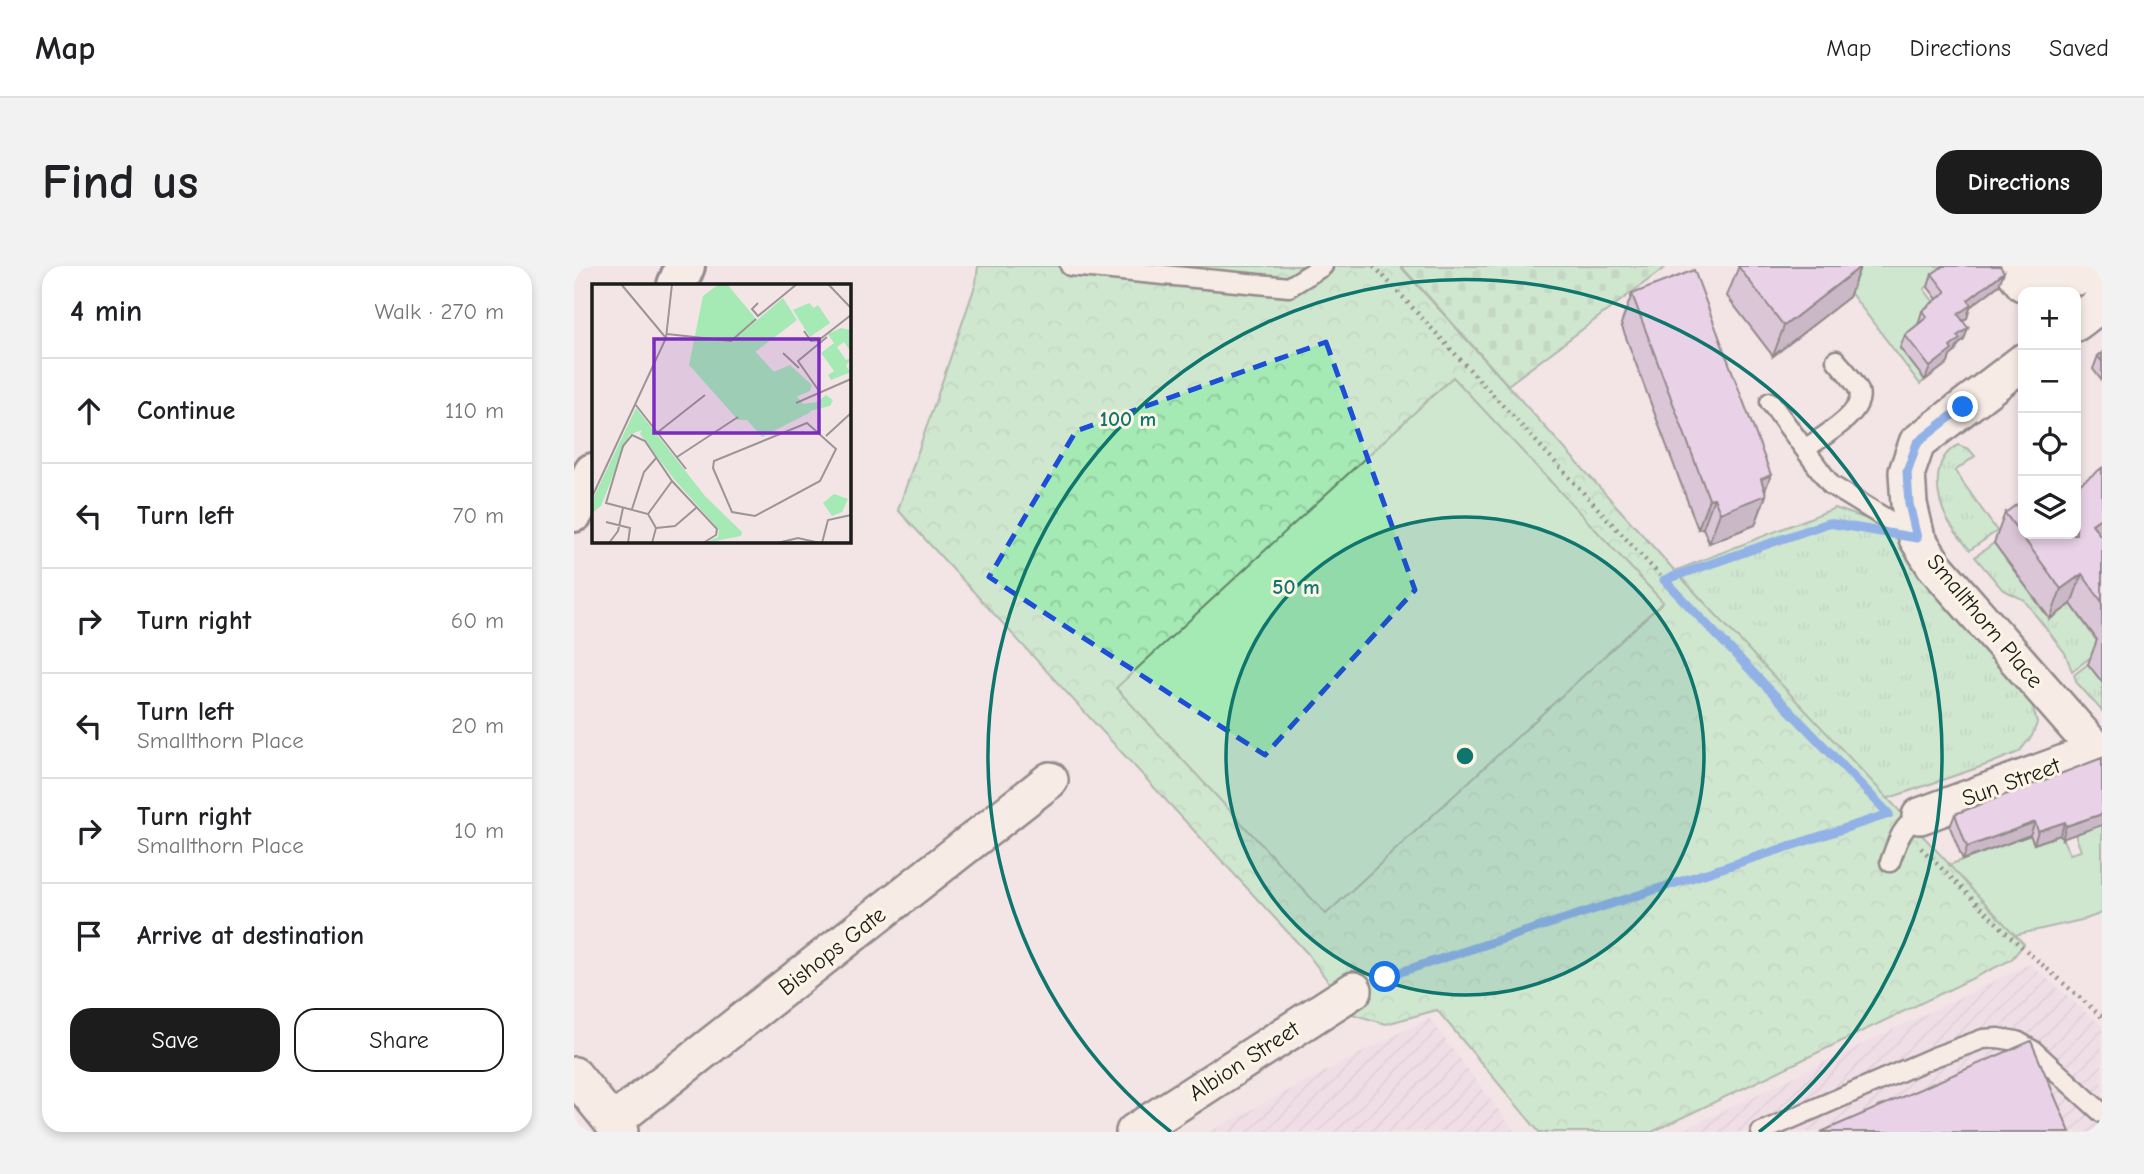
<!DOCTYPE html>
<html lang="en">
<head>
<meta charset="utf-8">
<style>
	:root { --surface:#fff; --page:#f2f2f2; --text:#202124; --muted:#757577; --line:#e0e0e0; --accent:#1c1c1c }
	body { margin:0; font-family:"Comic Neue",sans-serif; background:var(--page); color:var(--text) }
	.controls { position:absolute; right:21px; top:21px; display:grid; overflow:hidden; border-radius:14px; box-shadow:0 4px 10px #0003 }
	.controls button { width:63px; height:63px; display:grid; place-items:center; padding:0; border:0; border-bottom:2px solid var(--line); background:var(--surface); color:var(--text); font:35px sans-serif }
	.stop { position:absolute; width:21px; height:21px; margin:-16px; border:5px solid #1a73e8; border-radius:50%; background:#fff }
	.stop.end { background:#1a73e8; border-color:#fff; box-shadow:0 2px 7px #0008 }
	.list { margin:0; padding:0; list-style:none }
	h2 { display:flex; justify-content:space-between; align-items:center; height:91px; margin:0; padding:0 28px; font-size:30px }
	h2 small { font-size:23px; font-weight:400; color:var(--muted) }
	.list li { display:grid; grid-template-columns:46px 1fr auto; gap:21px; align-items:center; box-sizing:border-box; height:105px; padding:0 28px; border-top:2px solid var(--line) }
	.list b { display:block; font-size:26px; white-space:nowrap }
	.list p { margin:0; font-size:23px; white-space:nowrap; color:var(--muted) }
	.list em { font-size:23px; font-style:normal; color:var(--muted) }
	.actions { display:flex; gap:14px; padding:21px 28px }
	.actions a { flex:1; padding:16px 0; border:2px solid var(--accent); border-radius:21px; text-align:center; font-size:24px; color:var(--accent) }
	.actions .main { background:var(--accent); color:#fff }
	.icon { flex:none; width:38px; height:38px; fill:none; stroke:currentColor; stroke-width:2; stroke-linecap:round; stroke-linejoin:round }
	.map { position:relative; flex:none; width:1528px; height:866px; overflow:hidden; border-radius:21px }
	header { display:flex; align-items:center; gap:42px; box-sizing:border-box; height:98px; padding:0 35px; background:var(--surface); border-bottom:2px solid var(--line) }
	header strong { font-size:33px }
	nav { display:flex; gap:38px; margin-inline-start:auto; font-size:24px }
	.intro { display:flex; align-items:center; justify-content:space-between; box-sizing:border-box; height:168px; padding:0 42px }
	h1 { margin:0; font-size:49px }
	.button { padding:18px 32px; border-radius:21px; background:var(--accent); color:#fff; font-size:24px; font-weight:700 }
	main { display:flex; gap:42px; padding:0 42px }
	aside { flex:1; background:var(--surface); border-radius:21px; box-shadow:0 4px 10px #0003 }
	.map>svg:first-child { display:block }
	.industrial { fill:url(#industrial-furrows) }
	.grass { fill:url(#grass-tufts); stroke:#608268; stroke-width:2 }
	.cemetery { fill:url(#cemetery-stones); stroke:#608268; stroke-width:2 }
	.park { fill:url(#park-crowns); stroke:#608268; stroke-width:2 }
	.garden { fill:#a5e9b4; stroke:#608268; stroke-width:2 }
	.lines { fill:none; stroke-linecap:round; stroke-linejoin:round }
	.service-casing { stroke:#1c1c1c; stroke-width:23 }
	.minor-casing { stroke:#1c1c1c; stroke-width:40 }
	.tertiary-casing { stroke:#1c1c1c; stroke-width:44 }
	.path { stroke:#1c1c1c; stroke-width:4.5; stroke-dasharray:2 5; stroke-linecap:butt }
	.service { stroke:#fcf5e5; stroke-width:18 }
	.minor { stroke:#fcf5e5; stroke-width:35 }
	.tertiary { stroke:#fcf5e5; stroke-width:38 }
	.wall { fill:#bfa3c8; stroke:#1c1c1c; stroke-width:2 }
	.shaded-wall { fill:#9b84a3; stroke:#1c1c1c; stroke-width:2 }
	.building { fill:#debde9; stroke:#1c1c1c; stroke-width:2 }
	.route { stroke:#1a73e8; stroke-width:9 }
	.marked { fill:none; stroke:#1d4ed8; stroke-width:5; stroke-dasharray:14 9; stroke-linejoin:round }
	.ring { fill:none; stroke:#0f766e; stroke-width:3.5 }
	.labels { text-anchor:middle; dominant-baseline:central; stroke-width:6; stroke-linejoin:round; paint-order:stroke }
	.street-label { font-size:23px; fill:#1c1c1c; stroke:#fcf5e5 }
	.inset-road { fill:none; stroke:#9d9495; stroke-width:2 }
	.view { fill:#7b2cbf; fill-opacity:0.15; stroke:#7b2cbf; stroke-width:3.5 }
	.inset-edge { fill:none; stroke:#1c1c1c; stroke-width:3.5 }
	.centre { fill:#0f766e; stroke:#fcf5e5; stroke-width:3.5 }
	.ring-label { font-size:21px; text-anchor:middle; font-weight:bold; fill:#0f766e; stroke:#fcf5e5; stroke-width:6; stroke-linejoin:round; paint-order:stroke }
</style>
</head>
<body>
<header>
<strong>Map</strong>
<nav><a>Map</a><a>Directions</a><a>Saved</a></nav>
</header>
<div class="intro"><h1>Find us</h1><a class="button">Directions</a></div>
<main>
<aside>
<h2>4 min<small>Walk · 270 m</small></h2>
<ul class="list">
<li><svg class="icon" aria-label="ahead" viewBox="0 0 24 24"><path d="M12 20V5M6 11l6-6 6 6"/></svg><div><b>Continue</b></div><em>110 m</em></li>
<li><svg class="icon" aria-label="left" viewBox="0 0 24 24"><path d="M17 20v-9H6M10 6l-5 5 5 5"/></svg><div><b>Turn left</b></div><em>70 m</em></li>
<li><svg class="icon" aria-label="right" viewBox="0 0 24 24"><path d="M7 20v-9h11M14 6l5 5-5 5"/></svg><div><b>Turn right</b></div><em>60 m</em></li>
<li><svg class="icon" aria-label="left" viewBox="0 0 24 24"><path d="M17 20v-9H6M10 6l-5 5 5 5"/></svg><div><b>Turn left</b><p>Smallthorn Place</p></div><em>20 m</em></li>
<li><svg class="icon" aria-label="right" viewBox="0 0 24 24"><path d="M7 20v-9h11M14 6l5 5-5 5"/></svg><div><b>Turn right</b><p>Smallthorn Place</p></div><em>10 m</em></li>
<li><svg class="icon" aria-label="arrive" viewBox="0 0 24 24"><path d="M6 21V4h12l-3 4 3 4H6"/></svg><div><b>Arrive at destination</b></div></li>
</ul>
<div class="actions"><a class="main">Save</a><a>Share</a></div>
</aside>
<div class="map">
<svg width="1528" height="866" viewBox="0 0 1528 866">
	<defs>
		<pattern id="industrial-furrows" width="10" height="10" patternUnits="userSpaceOnUse" patternTransform="scale(1.75)"><rect width="10" height="10" fill="#edd8e7"/><path d="M-1 1l2-2M0 10L10 0M9 11l2-2" fill="none" stroke="#cbb9c6"/></pattern>
		<pattern id="grass-tufts" width="24" height="20" patternUnits="userSpaceOnUse" patternTransform="scale(1.75)"><rect width="24" height="20" fill="#a5e9b4"/><path d="M3 7l-1-3M5 7V3M7 7l1-3M15 17l-1-3M17 17v-4M19 17l1-3" fill="none" stroke="#8dc79a"/></pattern>
		<pattern id="cemetery-stones" width="16" height="16" patternUnits="userSpaceOnUse" patternTransform="scale(1.75)"><rect width="16" height="16" fill="#a5e9b4"/><path d="M2 7V4a2 2 0 0 1 4 0v3zM10 15v-3a2 2 0 0 1 4 0v3z" fill="#8dc79a"/></pattern>
		<pattern id="park-crowns" width="20" height="18" patternUnits="userSpaceOnUse" patternTransform="scale(1.75)"><rect width="20" height="18" fill="#a5e9b4"/><path d="M2 6a3 3 0 1 1 6 0M12 15a3 3 0 1 1 6 0" fill="none" stroke="#8dc79a"/></pattern>
	</defs>
	<rect width="100%" height="100%" fill="#f3e4e6"/>
	<filter id="ink" filterUnits="userSpaceOnUse"><feTurbulence type="fractalNoise" baseFrequency=".0143" numOctaves="2"/><feDisplacementMap in="SourceGraphic" scale="14" xChannelSelector="R" yChannelSelector="G"/><feConvolveMatrix kernelMatrix="1 2 1 2 8 2 1 2 1" color-interpolation-filters="sRGB"/></filter>
	<g filter="url(#ink)">
		<g class="industrial">
			<path d="M1456,698L1528,760V866H1105Z"/>
			<path d="M855,752L941,866H635Z"/>
		</g>
		<g class="grass">
			<path d="M1384,179L1395,183L1401,190L1381,205L1423,265L1396,284C1388,274 1379,264 1373,253C1361,229 1357,193 1384,179Z"/>
			<path d="M1261,242L1322,263L1456,429L1463,457L1458,470L1445,486L1415,498L1312,533L1101,305Z"/>
			<path d="M1420,277L1475,353L1497,338L1528,383L1498,405L1491,387L1450,334L1428,323L1401,291Z"/>
			<path d="M1514,398L1528,416V445L1503,417L1500,409Z"/>
		</g>
		<path class="cemetery" d="M827,0H1093L934,119Z"/>
		<path class="park" d="M404,0H826L1101,305L1450,678L1437,694L1078,866H965L863,744L812,758L778,748L733,687L324,244L402,17Z"/>
		<g class="garden">
			<path d="M1256,0H1375L1372,7L1350,23L1364,42L1348,64L1326,82L1351,114L1346,118Z"/>
			<path d="M879,111L1089,336L752,648L542,422Z"/>
			<path d="M1496,554H1528V647L1512,653L1441,669L1375,599L1456,569L1460,578L1482,560L1496,588L1507,585Z"/>
		</g>
		<g class="lines">
			<defs>
				<g id="service">
					<path d="M496,0L715,21L749,0"/>
					<path d="M1196,136L1257,219L1342,271"/>
					<path d="M1231,183C1246,172 1292,147 1285,125C1281,114 1269,103 1262,94"/>
					<path d="M1316,596C1323,577 1327,560 1346,550"/>
					<path d="M1187,866L1360,791L1409,773L1424,772L1443,775L1460,785L1528,847"/>
				</g>
				<g id="minor">
					<path d="M1436,0L1449,17L1520,9L1528,3"/>
					<path d="M1502,57L1528,37"/>
					<path d="M1449,96L1343,177L1333,206L1335,238L1343,272L1360,299L1523,485"/>
					<path d="M1346,550L1528,483"/>
					<path d="M0,809L46,866"/>
					<path d="M39,856L476,514"/>
					<path d="M560,866L780,724"/>
				</g>
				<g id="tertiary">
					<path d="M103,19L111,0"/>
					<path d="M0,246L19,207"/>
				</g>
			</defs>
			<use href="#service" class="service-casing"/>
			<use href="#minor" class="minor-casing"/>
			<use href="#tertiary" class="tertiary-casing"/>
			<g class="path">
				<path d="M800,0L1090,314L1314,548"/>
				<path d="M1090,314L1254,257L1275,260"/>
				<path d="M1347,582L1439,673L1528,751"/>
				<path d="M810,711L1311,549"/>
			</g>
			<use href="#service" class="service"/>
			<use href="#minor" class="minor"/>
			<use href="#tertiary" class="tertiary"/>
		</g>
		<g class="wall">
			<path d="M1165,0L1286,1L1275,31L1199,90L1153,30Z"/>
			<path d="M1358,8L1425,19L1396,41L1393,52L1389,54L1390,74L1384,79L1381,86L1376,90L1374,97L1351,114L1326,82L1331,69L1344,59L1348,45L1363,33L1354,21Z"/>
			<path d="M1058,28L1191,225L1192,229L1181,259L1135,277L1129,262L1124,263L1047,58Z"/>
			<path d="M1528,87V115L1519,103L1524,90Z"/>
			<path d="M1528,202V416L1514,398L1523,374L1497,338L1476,353L1420,277L1431,247L1449,268Z"/>
			<path d="M1528,492L1488,573L1486,569L1460,578L1456,569L1389,594L1376,561L1381,548Z"/>
		</g>
		<g class="shaded-wall">
			<path d="M1286,1L1275,31L1199,90L1210,60Z"/>
			<path d="M1430,6L1425,19L1396,41L1393,52L1380,61L1384,48L1394,34Z"/>
			<path d="M1394,62L1390,74L1384,79L1381,86L1376,90L1374,97L1351,114L1356,101L1383,70Z"/>
			<path d="M1197,209L1189,230L1192,229L1181,259L1135,277L1146,247L1187,213Z"/>
			<path d="M1140,232L1129,262L1124,263L1135,233Z"/>
			<path d="M1528,251V273L1518,258Z"/>
			<path d="M1508,308L1497,338L1476,353L1487,323Z"/>
			<path d="M1528,548V559L1488,573L1492,560Z"/>
			<path d="M1461,556L1456,569L1389,594L1393,581Z"/>
			<path d="M1491,556L1486,569L1460,578L1464,565Z"/>
		</g>
		<g class="building">
			<path d="M1164,0H1285L1286,1L1210,60Z"/>
			<path d="M1369,0H1426L1430,6L1394,34L1397,39L1384,48L1394,62L1383,70L1386,73L1376,81L1378,84L1356,101L1331,69L1353,51L1348,45L1372,26L1358,8Z"/>
			<path d="M1120,4L1197,209L1187,213L1192,229L1146,247L1140,232L1135,233L1058,28Z"/>
			<path d="M1528,87V96L1524,90Z"/>
			<path d="M1528,202V251L1518,258L1528,272V336L1508,308L1487,323L1431,247L1449,234V268H1502V221Z"/>
			<path d="M1528,492V548L1492,560L1491,556L1464,565L1461,556L1393,581L1381,548Z"/>
			<path d="M1457,775L1496,866H1247Z"/>
		</g>
	</g>
	<g class="lines" filter="url(#ink)">
		<path class="route" d="M811,711L1315,548L1090,314L1254,257L1343,272L1335,238L1333,206L1343,177L1389,141"/>
	</g>
	<path d="M0 0H1528V866H0ZM752,76L841,324L691,489L415,311L502,165Z" fill="#f3e4e6" fill-opacity=".55" fill-rule="evenodd"/>
	<path class="marked" d="M752,76L841,324L691,489L415,311L502,165Z"/>
	<circle cx="891" cy="490" r="239" fill="#0f766e" fill-opacity=".12"/>
	<g class="ring">
		<circle cx="891" cy="490" r="239"/>
		<path d="M597 866A477 477 0 1 1 1185 866"/>
	</g>
	<g class="labels">
		<g class="street-label">
			<text transform="translate(1411 355) rotate(50)">Smallthorn Place</text>
			<text transform="translate(1437 516) rotate(-20)">Sun Street</text>
			<text transform="translate(258 685) rotate(-38)">Bishops Gate</text>
			<text transform="translate(670 795) rotate(-33)">Albion Street</text>
		</g>
	</g>
	<g transform="translate(18 18)">
		<rect width="259" height="259" fill="#f3e4e6"/>
		<path d="M217,19L222,24L226,21L238,39L218,53L201,26ZM198,81L220,101L218,107L204,113L181,88Z" fill="#a5e9b4"/>
		<path d="M44,124L113,212L150,248L149,252L113,259L126,253L127,246L82,195L48,150L50,146L37,151L9,222L0,229V217Z" fill="#a5e9b4"/>
		<path d="M191,14L205,36L163,68L148,51Z" fill="#a5e9b4"/>
		<path d="M127,0H135L165,36L148,51L219,128L170,153L155,136H146L97,81L111,12ZM242,210L256,215L250,228L240,232L231,219Z" fill="#a5e9b4"/>
		<path d="M249,44L259,46V68L252,58L245,63L254,76L259,74L254,82L259,88L239,96L236,91L242,87L229,69L242,59L236,50ZM157,67L180,91L143,125L121,101ZM234,111L241,116L238,122L218,127L211,120L225,118Z" fill="#a5e9b4"/>
		<path class="inset-road" d="M29,0L74,54M236,0L259,24M166,19L160,25L166,32L205,0M212,47L219,57L227,56L259,31M75,50L139,57L164,35M191,69L207,84M227,107L206,77L235,53M204,119L259,95M43,120L94,185M215,139L244,165L228,197L163,232L140,228L121,184L122,177ZM66,148L113,111M234,152L259,129M85,173L146,133M0,213L74,54L80,0M40,225L52,188L65,173M56,230L80,197M14,238L38,244L36,259M64,244L83,242L104,224M17,259L26,247L31,224M60,259L64,244L56,230L14,219L31,162L40,151L53,157L80,197L125,245L124,251L111,259M185,259L206,254L228,259M230,259L236,236L259,231"/>
		<path class="view" d="M62,55H227V149H62Z"/>
		<rect width="259" height="259" class="inset-edge"/>
	</g>
	<circle cx="891" cy="490" r="10" class="centre"/>
	<g class="ring-label">
		<text x="554" y="160">100 m</text>
		<text x="722" y="328">50 m</text>
	</g>
</svg>
<div class="controls">
<button>+</button>
<button>−</button>
<button><svg class="icon" aria-label="locate" viewBox="0 0 24 24"><circle cx="12" cy="12" r="6"/><path d="M12 2v4M12 18v4M2 12h4M18 12h4"/></svg></button>
<button><svg class="icon" aria-label="layers" viewBox="0 0 24 24"><path d="M12 4l9 5-9 5-9-5zM3 14l9 5 9-5"/></svg></button>
</div>
<div class="stop" style="left:811px;top:711px"></div>
<div class="stop end" style="left:1389px;top:141px"></div>
</div>
</main>
</body>
</html>
